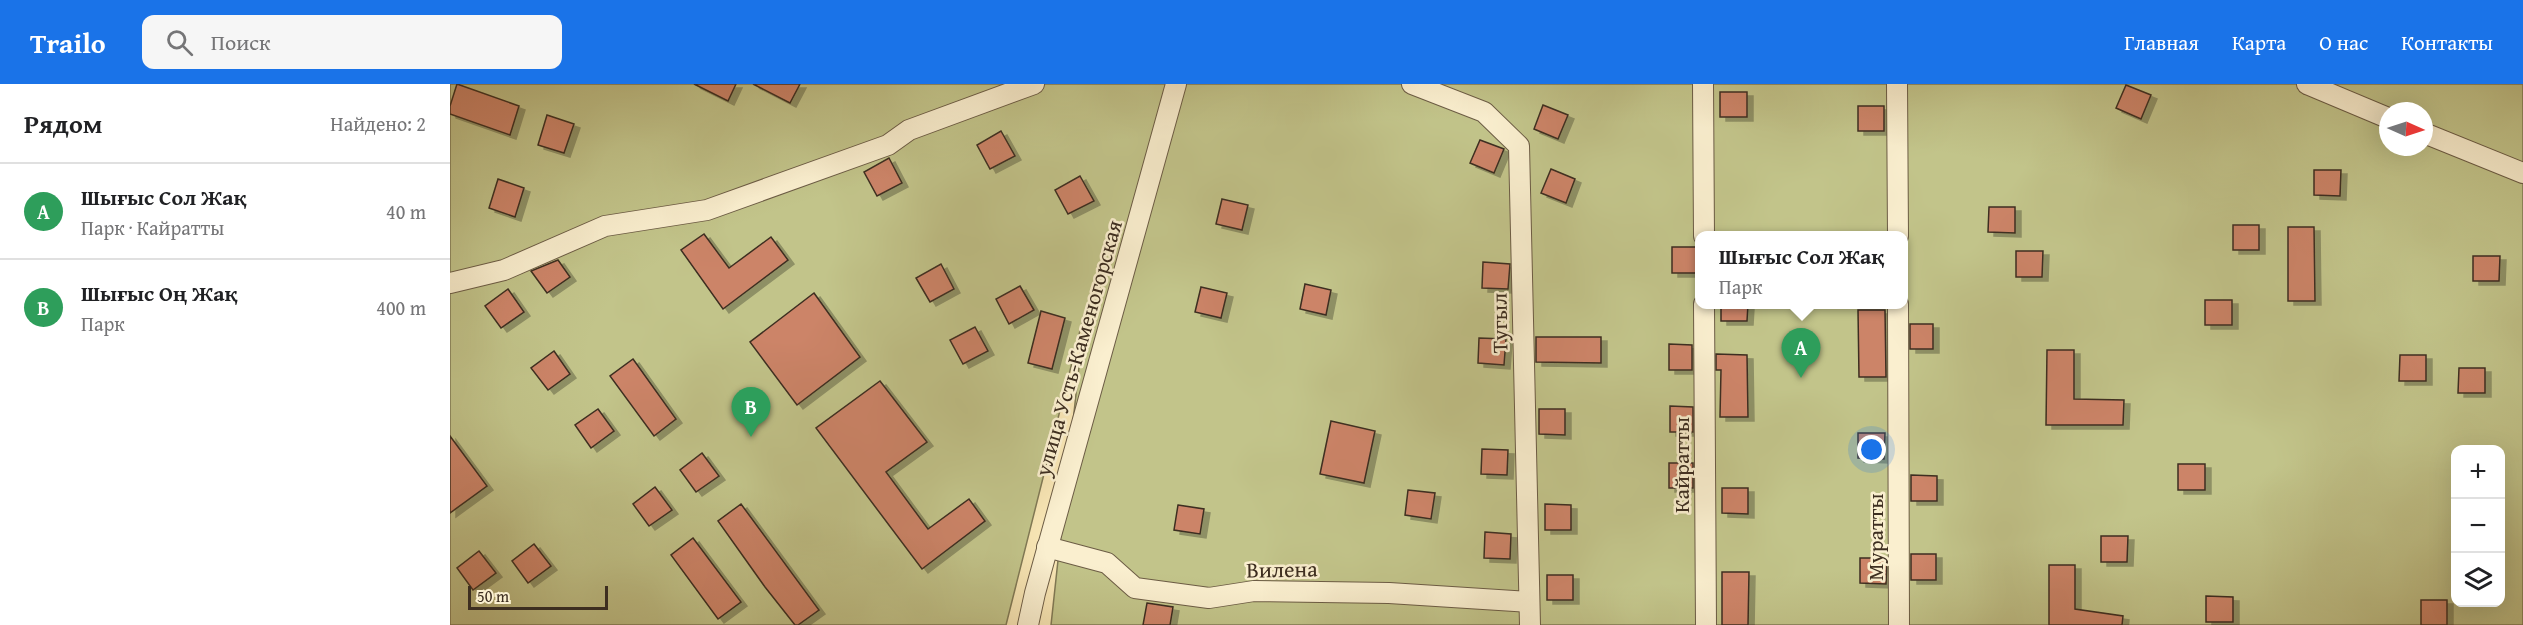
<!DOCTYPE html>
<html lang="ru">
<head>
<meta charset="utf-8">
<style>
	:root { --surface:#fff; --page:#f6f6f6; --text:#202124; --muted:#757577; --line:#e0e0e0; --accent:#1a73e8 }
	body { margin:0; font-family:"Gentium Book Plus",serif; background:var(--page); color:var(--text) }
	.controls { position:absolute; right:18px; bottom:18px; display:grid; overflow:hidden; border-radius:12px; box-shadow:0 6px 24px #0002 }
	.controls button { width:54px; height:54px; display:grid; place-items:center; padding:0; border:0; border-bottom:2px solid var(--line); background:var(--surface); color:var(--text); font:30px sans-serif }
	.compass { position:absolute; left:1929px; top:18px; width:54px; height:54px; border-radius:50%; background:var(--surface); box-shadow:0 6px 24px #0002; rotate:93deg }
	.scale { position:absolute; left:18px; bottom:15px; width:140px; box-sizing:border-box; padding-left:6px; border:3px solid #3d2e20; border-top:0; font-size:16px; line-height:21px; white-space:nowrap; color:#3d2e20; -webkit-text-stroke:4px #faefcf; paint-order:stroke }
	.you { position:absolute; left:1422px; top:366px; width:21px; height:21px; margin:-15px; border:4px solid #fff; border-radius:50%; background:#1a73e8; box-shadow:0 0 0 9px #1a73e833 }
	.badge { display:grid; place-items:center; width:39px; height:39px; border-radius:50%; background:var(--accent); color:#fff; font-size:20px; font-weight:700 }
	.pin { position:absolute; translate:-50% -50px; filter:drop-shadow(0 2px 3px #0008) }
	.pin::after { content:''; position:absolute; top:32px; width:21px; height:18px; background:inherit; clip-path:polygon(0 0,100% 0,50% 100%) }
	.popup { position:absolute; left:1245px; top:147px; width:213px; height:78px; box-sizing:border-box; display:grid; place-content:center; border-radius:12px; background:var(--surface); filter:drop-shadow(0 2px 4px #0005); font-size:20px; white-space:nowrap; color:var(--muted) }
	.popup b { font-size:22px; color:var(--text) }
	.popup::after { content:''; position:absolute; left:50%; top:100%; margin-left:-12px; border:12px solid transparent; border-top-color:var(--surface) }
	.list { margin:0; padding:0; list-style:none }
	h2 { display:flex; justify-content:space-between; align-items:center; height:78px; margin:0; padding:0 24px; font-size:26px }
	h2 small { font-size:20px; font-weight:400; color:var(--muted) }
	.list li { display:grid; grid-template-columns:39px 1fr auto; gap:18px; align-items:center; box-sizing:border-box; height:96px; padding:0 24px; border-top:2px solid var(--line) }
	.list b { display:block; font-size:22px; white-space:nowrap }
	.list p { margin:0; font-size:20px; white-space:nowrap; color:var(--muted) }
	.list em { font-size:20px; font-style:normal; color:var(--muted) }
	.icon { flex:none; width:33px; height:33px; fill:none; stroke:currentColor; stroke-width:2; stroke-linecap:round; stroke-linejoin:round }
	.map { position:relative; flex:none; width:2073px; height:541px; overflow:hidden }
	header { display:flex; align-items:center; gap:36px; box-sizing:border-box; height:84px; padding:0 30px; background:var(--accent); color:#fff }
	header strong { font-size:28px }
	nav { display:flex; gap:33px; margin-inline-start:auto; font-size:21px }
	.search { width:420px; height:54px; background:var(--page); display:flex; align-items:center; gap:15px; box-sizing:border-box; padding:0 21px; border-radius:12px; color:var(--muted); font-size:22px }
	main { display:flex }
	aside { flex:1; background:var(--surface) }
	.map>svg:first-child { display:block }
	.green { fill:#c2c48a; stroke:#807955; stroke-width:1.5; fill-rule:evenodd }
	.building { fill:#cc8468; stroke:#3d2e20; stroke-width:1.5; filter:url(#shadow) }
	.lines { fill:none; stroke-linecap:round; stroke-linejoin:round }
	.minor-casing { stroke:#6c5c45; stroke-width:22 }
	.minor { stroke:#faefcf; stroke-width:20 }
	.labels { text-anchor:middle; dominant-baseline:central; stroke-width:5; stroke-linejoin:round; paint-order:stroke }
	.street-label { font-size:22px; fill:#3d2e20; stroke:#faefcf }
</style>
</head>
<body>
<header>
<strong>Trailo</strong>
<div class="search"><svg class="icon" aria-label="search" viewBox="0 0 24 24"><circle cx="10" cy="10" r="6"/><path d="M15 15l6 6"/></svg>Поиск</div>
<nav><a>Главная</a><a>Карта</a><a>О нас</a><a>Контакты</a></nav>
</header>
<main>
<aside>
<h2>Рядом<small>Найдено: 2</small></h2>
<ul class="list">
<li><span class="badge" style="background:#2e9e5b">A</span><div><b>Шығыс Сол Жақ</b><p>Парк · Кайратты</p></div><em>40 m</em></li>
<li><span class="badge" style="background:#2e9e5b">B</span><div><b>Шығыс Оң Жақ</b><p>Парк</p></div><em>400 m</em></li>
</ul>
</aside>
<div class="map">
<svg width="2073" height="541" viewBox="0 0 2073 541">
	<defs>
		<filter id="shadow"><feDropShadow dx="6" dy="4" stdDeviation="0" flood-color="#0004"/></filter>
	</defs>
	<rect width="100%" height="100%" fill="#f8e6b5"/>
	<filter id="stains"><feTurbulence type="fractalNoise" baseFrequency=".00333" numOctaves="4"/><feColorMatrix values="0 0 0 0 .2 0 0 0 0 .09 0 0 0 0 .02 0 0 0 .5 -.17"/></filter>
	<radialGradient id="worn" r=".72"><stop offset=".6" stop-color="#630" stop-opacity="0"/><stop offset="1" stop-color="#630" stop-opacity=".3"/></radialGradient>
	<path class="green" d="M0,0H2073V541H601L635,227L556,541H0ZM1938,27H1974V63H1938ZM1249,152H1453V220H1249ZM2006,366H2050V518H2006Z"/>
	<g class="building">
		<path d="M7,0L69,22L60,51L0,30V22Z"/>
		<path d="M244,0H286L278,17Z"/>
		<path d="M303,0H350L340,19Z"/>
		<path d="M1676,1L1701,11L1691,35L1666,24Z"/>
		<rect x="1270" y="8" width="27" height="25"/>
		<path d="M1093,21L1118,31L1108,55L1084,45Z"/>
		<rect x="1408" y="22" width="26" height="25"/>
		<path d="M97,31L124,40L114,69L88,61Z"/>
		<path d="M551,47L565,72L540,85L527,61Z"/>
		<path d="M1030,56L1054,65L1044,89L1020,79Z"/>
		<path d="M439,74L452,99L427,112L414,88Z"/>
		<path d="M1101,85L1125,95L1116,119L1091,109Z"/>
		<path d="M1864,86H1891L1890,112L1864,111Z"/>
		<path d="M630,92L644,117L618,130L605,106Z"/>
		<path d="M48,95L74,104L65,133L39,124Z"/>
		<path d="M772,115L798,121L792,146L766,140Z"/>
		<path d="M1539,123H1565V149L1538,148Z"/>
		<rect x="1783" y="141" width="26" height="25"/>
		<path d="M1838,143H1864L1865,217H1838Z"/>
		<path d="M254,150L279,184L321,153L338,176L273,225L231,166Z"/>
		<path d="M1222,163H1249L1248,189H1222Z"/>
		<path d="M1566,167H1593L1592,193H1566Z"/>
		<path d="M2023,172H2050L2049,197H2023Z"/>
		<path d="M108,176L120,193L97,209L81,187Z"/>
		<path d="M1033,178L1060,180L1058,205L1032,204Z"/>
		<path d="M491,180L504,205L480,218L466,194Z"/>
		<path d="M855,200L881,206L876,231L850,225Z"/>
		<path d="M570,202L584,226L559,240L546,215Z"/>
		<path d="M751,203L777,209L771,234L745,228Z"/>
		<path d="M58,205L74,228L51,244L35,222Z"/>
		<path d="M364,209L410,273L347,321L300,258Z"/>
		<rect x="1755" y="216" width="27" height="25"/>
		<path d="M1271,220H1298L1297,237H1271Z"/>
		<path d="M1408,226H1435L1436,293H1409Z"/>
		<path d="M591,227L615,234L602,285L578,279Z"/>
		<rect x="1460" y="240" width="23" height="25"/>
		<path d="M525,243L538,267L513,280L500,256Z"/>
		<path d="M1086,253H1151V279L1086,278Z"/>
		<path d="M1029,254L1056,255L1054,281L1028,279Z"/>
		<path d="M1219,260L1242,261V286H1219Z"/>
		<path d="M1597,266H1624V315L1674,316L1673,341H1596Z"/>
		<path d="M104,267L120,290L98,306L81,284Z"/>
		<path d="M1266,270L1297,271L1298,333H1270L1271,286H1266Z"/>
		<path d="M1950,271H1976V297H1949Z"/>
		<path d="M183,275L226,335L204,352L160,292Z"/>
		<path d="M2009,284H2035V309H2008Z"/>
		<path d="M430,297L477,358L436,388L478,445L519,415L535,437L472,485L366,344Z"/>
		<path d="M1220,322L1243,323V348H1220Z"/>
		<path d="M148,325L164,347L141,364L125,341Z"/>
		<path d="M1089,325H1115V351L1089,350Z"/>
		<path d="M881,337L925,347L914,399L870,390Z"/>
		<path d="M1408,349H1435L1434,375L1408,374Z"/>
		<path d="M0,352L37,402L0,429Z"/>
		<path d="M1032,365L1058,366L1057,391L1031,390Z"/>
		<path d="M252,369L269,392L246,408L230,386Z"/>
		<rect x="1219" y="379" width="24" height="25"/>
		<rect x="1728" y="380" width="27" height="26"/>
		<path d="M1461,391L1487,392V417H1461Z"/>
		<path d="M205,403L222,426L199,442L183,420Z"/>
		<path d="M1272,404H1298V430L1272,429Z"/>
		<path d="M958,406L985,409L981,435L955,431Z"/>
		<path d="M291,420L369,526L348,541H345L315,503L268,437Z"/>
		<path d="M1095,420L1121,421V446H1095Z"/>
		<path d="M728,421L754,425L750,450L724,446Z"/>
		<path d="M1035,448L1061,450L1060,475L1034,474Z"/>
		<path d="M1651,452H1678L1677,478H1651Z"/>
		<path d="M243,454L291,518L268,535L221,471Z"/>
		<path d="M84,460L101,482L78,499L62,477Z"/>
		<path d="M29,467L46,489L23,506L7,484Z"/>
		<rect x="1461" y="470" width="25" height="26"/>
		<path d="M1410,474H1437L1436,500L1410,499Z"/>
		<path d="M1599,481H1625V525L1673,532L1672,541H1599Z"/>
		<path d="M1272,488H1299L1298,541H1272Z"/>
		<rect x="1097" y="491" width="26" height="25"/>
		<path d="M1756,512L1783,513V538H1756Z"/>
		<rect x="1971" y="516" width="26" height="25"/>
		<path d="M697,519L723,523L720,541H693Z"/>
	</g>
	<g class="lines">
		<defs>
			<g id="minor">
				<path d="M962,0L1034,28L1069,62L1080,541"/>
				<path d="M1253,0L1254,152"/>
				<path d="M1447,0L1448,152"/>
				<path d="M1857,0L1938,34"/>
				<path d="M1974,49L2073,89"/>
				<path d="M0,199L54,186L155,142L257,126L438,61L459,46L584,0"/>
				<path d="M1254,220L1256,541"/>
				<path d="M1448,220L1449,541"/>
				<path d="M597,463L657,479L685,504L759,514L804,507L939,509L1079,518"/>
				<path d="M578,541L585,509L726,0"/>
			</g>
		</defs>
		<use href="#minor" class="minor-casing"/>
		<use href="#minor" class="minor"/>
	</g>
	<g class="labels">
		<g class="street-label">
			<text transform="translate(1049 239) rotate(-91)">Тугыл</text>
			<text transform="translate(628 264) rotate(-74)">улица Усть-Каменогорская</text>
			<text transform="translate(1231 381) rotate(-90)">Кайратты</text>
			<text transform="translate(1425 453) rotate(-90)">Муратты</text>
			<text transform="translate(832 485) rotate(-1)">Вилена</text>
		</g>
	</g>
	<rect width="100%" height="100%" filter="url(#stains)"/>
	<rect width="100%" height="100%" fill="url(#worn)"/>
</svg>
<div class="controls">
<button>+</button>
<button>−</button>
<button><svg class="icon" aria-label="layers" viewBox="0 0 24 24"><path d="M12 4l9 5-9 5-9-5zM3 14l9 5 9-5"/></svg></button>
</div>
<svg class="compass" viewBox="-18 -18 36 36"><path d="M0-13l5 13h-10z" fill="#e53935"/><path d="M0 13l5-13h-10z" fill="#757577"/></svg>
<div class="scale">50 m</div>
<div class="you"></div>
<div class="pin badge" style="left:1351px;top:294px;background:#2e9e5b">A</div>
<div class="popup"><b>Шығыс Сол Жақ</b>Парк</div>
<div class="pin badge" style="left:301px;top:353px;background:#2e9e5b">B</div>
</div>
</main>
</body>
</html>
